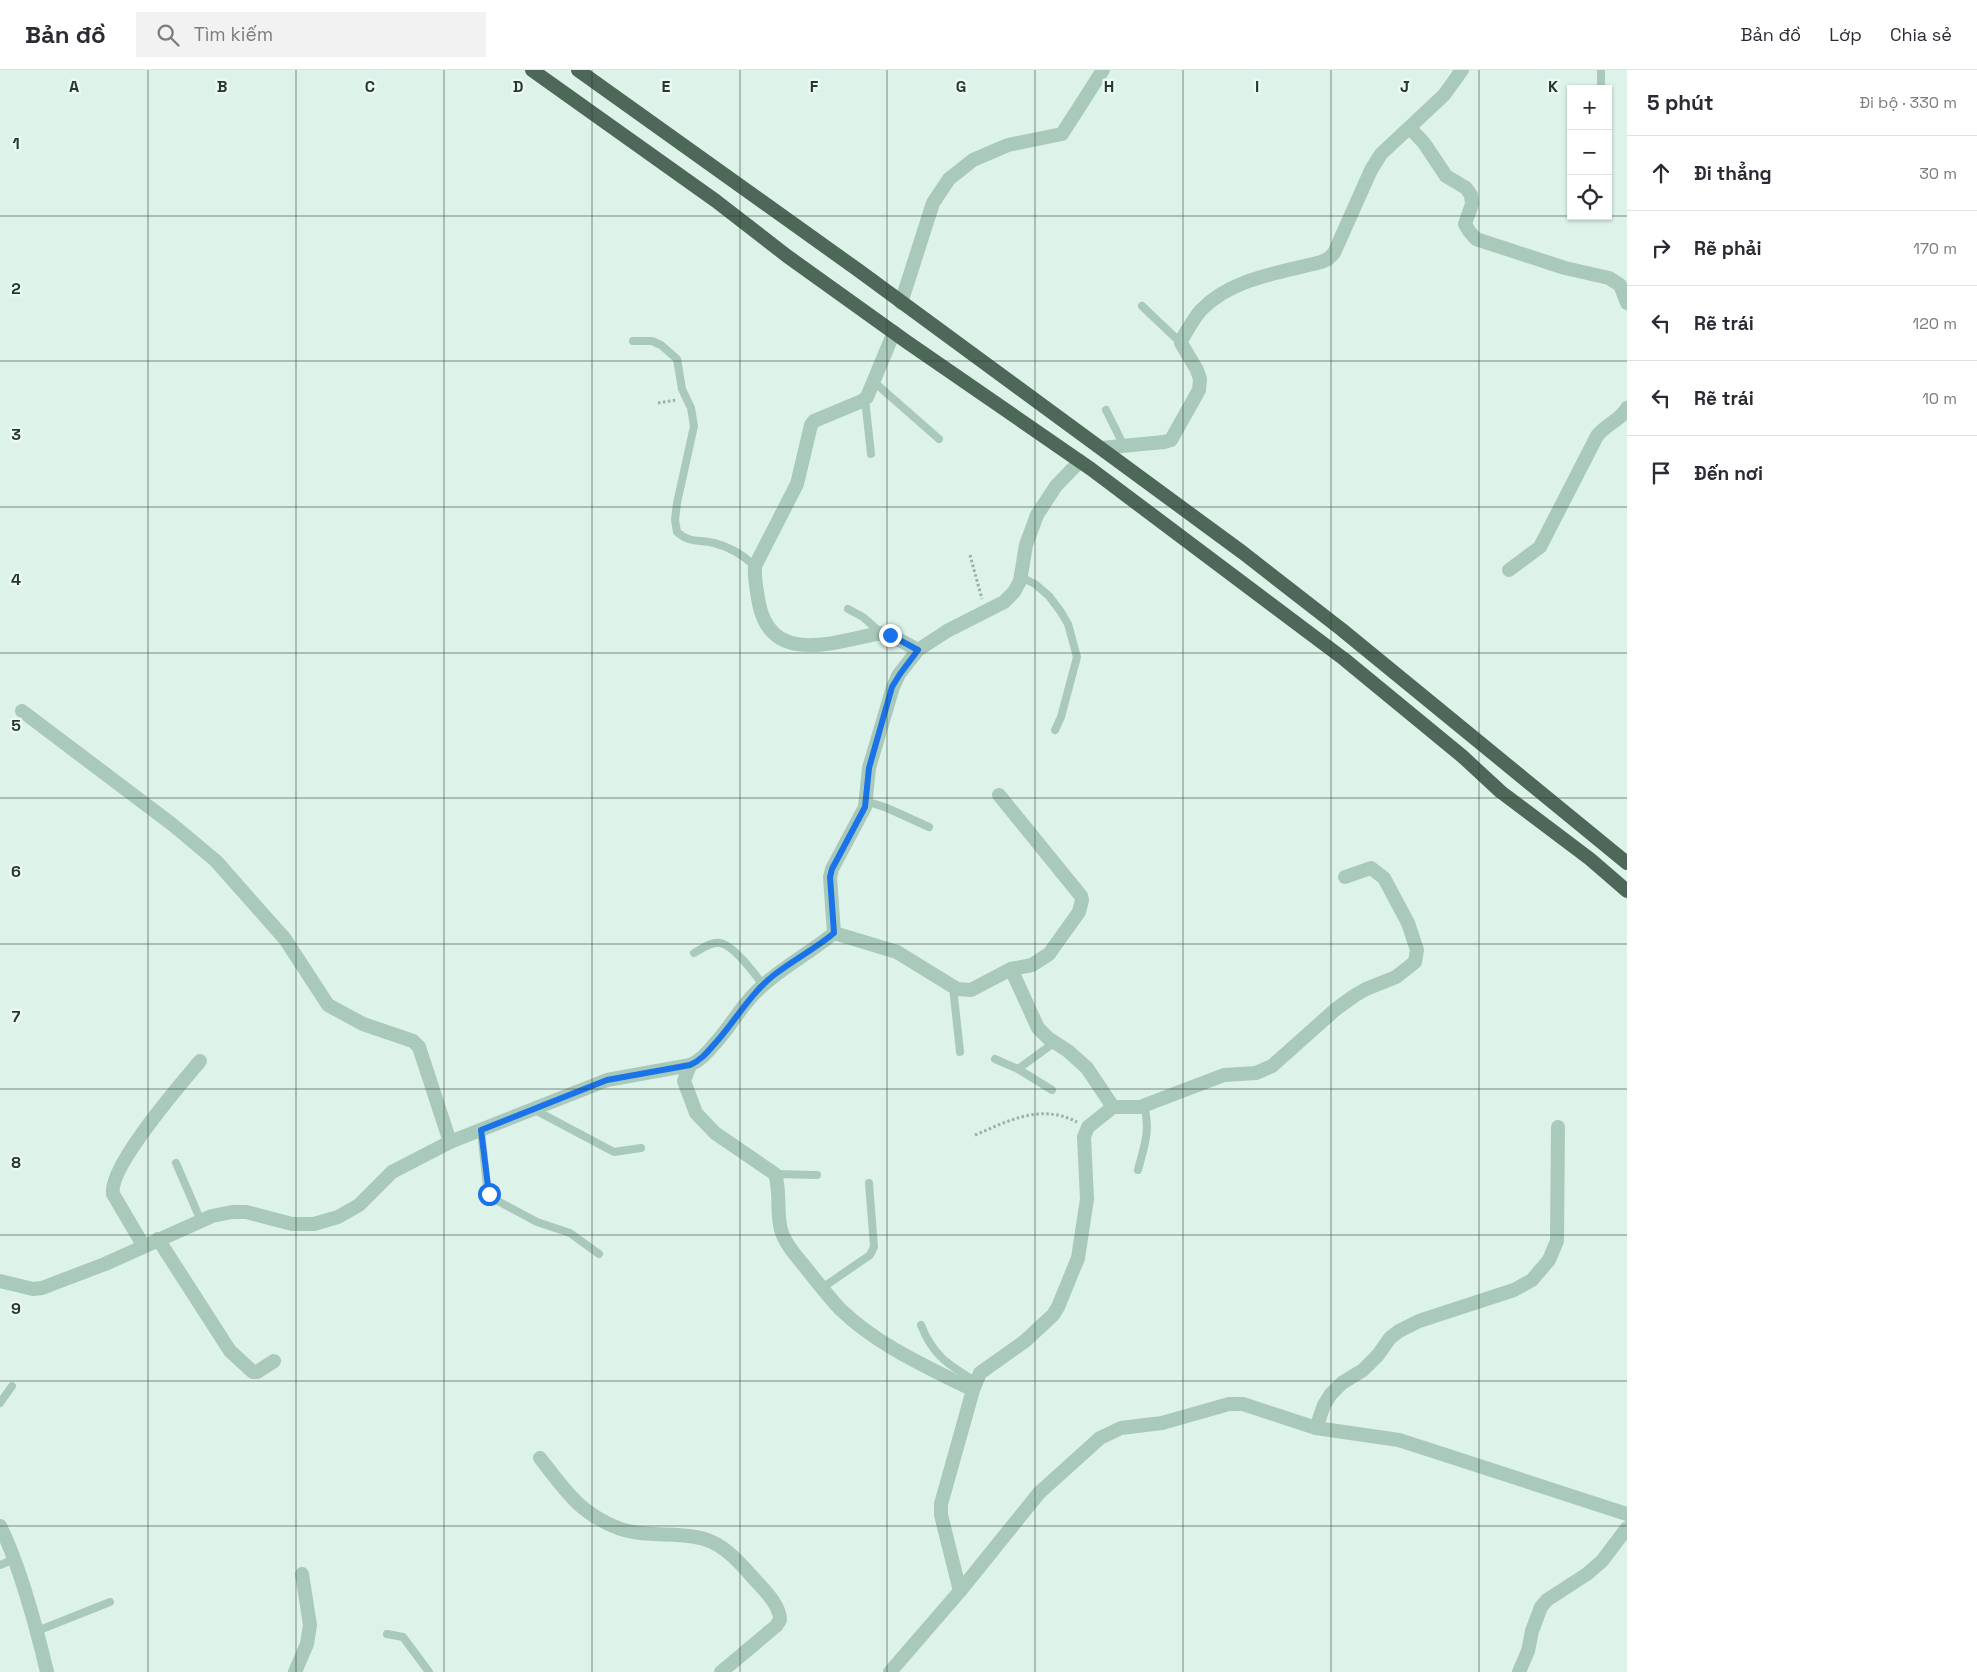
<!DOCTYPE html>
<html lang="vi">
<head>
<meta charset="utf-8">
<style>
	:root { --surface:#fff; --page:#f2f2f3; --text:#2b2b33; --muted:#7c7c81; --line:#e1e1e2 }
	body { margin:0; font-family:"Space Grotesk",sans-serif; background:var(--page); color:var(--text) }
	.controls { position:absolute; right:15px; top:15px; display:grid; overflow:hidden; border-radius:0px; box-shadow:0 1px 4px #0004 }
	.controls button { width:45px; height:45px; display:grid; place-items:center; padding:0; border:0; border-bottom:1px solid var(--line); background:var(--surface); color:var(--text); font:25px sans-serif }
	.stop { position:absolute; width:15px; height:15px; margin:-11px; border:4px solid #1a73e8; border-radius:50%; background:#fff }
	.stop.end { background:#1a73e8; border-color:#fff; box-shadow:0 1px 5px #0008 }
	.list { margin:0; padding:0; list-style:none }
	h2 { display:flex; justify-content:space-between; align-items:center; height:65px; margin:0; padding:0 20px; font-size:21px }
	h2 small { font-size:16px; font-weight:400; color:var(--muted) }
	.list li { display:grid; grid-template-columns:32px 1fr auto; gap:15px; align-items:center; box-sizing:border-box; height:75px; padding:0 20px; border-top:1px solid var(--line) }
	.list b { display:block; font-size:19px; white-space:nowrap }
	.list em { font-size:16px; font-style:normal; color:var(--muted) }
	.icon { flex:none; width:28px; height:28px; fill:none; stroke:currentColor; stroke-width:2; stroke-linecap:round; stroke-linejoin:round }
	.map { position:relative; flex:none; width:1627px; height:1602px; overflow:hidden }
	header { display:flex; align-items:center; gap:30px; box-sizing:border-box; height:70px; padding:0 25px; background:var(--surface); border-bottom:1px solid var(--line) }
	header strong { font-size:24px }
	nav { display:flex; gap:28px; margin-inline-start:auto; font-size:18px }
	.search { width:350px; height:45px; background:var(--page); display:flex; align-items:center; gap:12px; box-sizing:border-box; padding:0 18px; border-radius:0px; color:var(--muted); font-size:19px }
	main { display:flex }
	aside { flex:1; background:var(--surface) }
	.map>svg:first-child { display:block }
	.lines { fill:none; stroke-linecap:round; stroke-linejoin:round }
	.path { stroke:#93b6a4; stroke-width:3; stroke-dasharray:2.5 2.5; stroke-linecap:butt }
	.service { stroke:#a9caba; stroke-width:8 }
	.minor { stroke:#a9caba; stroke-width:14 }
	.tertiary { stroke:#a9caba; stroke-width:14 }
	.trunk { stroke:#4d6858; stroke-width:14 }
	.route { stroke:#1a73e8; stroke-width:6 }
	.grid { fill:none; stroke:#29372e; stroke-width:1; stroke-opacity:0.55 }
	.grid-label { font-size:16px; text-anchor:middle; font-weight:bold; fill:#29372e; stroke:#e9f9f3; stroke-width:5; stroke-linejoin:round; paint-order:stroke }
</style>
</head>
<body>
<header>
<strong>Bản đồ</strong>
<div class="search"><svg class="icon" aria-label="search" viewBox="0 0 24 24"><circle cx="10" cy="10" r="6"/><path d="M15 15l6 6"/></svg>Tìm kiếm</div>
<nav><a>Bản đồ</a><a>Lớp</a><a>Chia sẻ</a></nav>
</header>
<main>
<div class="map">
<svg width="1627" height="1602" viewBox="0 0 1627 1602">
	<rect width="100%" height="100%" fill="#ddf2e9"/>
	<g class="lines">
		<g class="path">
			<path d="M658,333L676,330"/>
			<path d="M970,485L982,529"/>
			<path d="M975,1065C1008,1051 1041,1033 1077,1052"/>
		</g>
		<g class="service">
			<path d="M1601,19V0"/>
			<path d="M1142,236L1181,273"/>
			<path d="M633,271H652L661,275L677,289L682,319L691,338L694,356L677,433L675,450L677,462C691,474 698,469 714,473C731,477 743,485 755,496"/>
			<path d="M874,312L939,369"/>
			<path d="M865,329L871,384"/>
			<path d="M1106,340L1124,376"/>
			<path d="M1021,507L1035,514L1049,526L1061,542L1068,554L1077,587L1061,647L1055,660"/>
			<path d="M848,539L863,547L881,563"/>
			<path d="M866,731L887,738L929,757"/>
			<path d="M694,883C702,879 711,871 720,873C734,875 755,904 763,915"/>
			<path d="M953,917L960,982"/>
			<path d="M995,989L1018,999L1052,1020"/>
			<path d="M1018,999L1055,972"/>
			<path d="M533,1039L614,1082L641,1078"/>
			<path d="M481,1060L487,1117L489,1124L494,1129L537,1152L570,1163L599,1184"/>
			<path d="M176,1093L201,1151"/>
			<path d="M1138,1100C1144,1076 1151,1061 1144,1036"/>
			<path d="M775,1104L817,1105"/>
			<path d="M822,1218L870,1185L874,1177L869,1113"/>
			<path d="M921,1255C933,1286 949,1295 975,1311"/>
			<path d="M0,1333L12,1316"/>
			<path d="M0,1495L14,1489"/>
			<path d="M37,1561L110,1532"/>
			<path d="M387,1564L403,1567L429,1602"/>
		</g>
		<g class="minor">
			<path d="M1410,58L1424,73L1446,106L1466,118L1471,125L1472,134L1465,154L1469,161L1476,169L1565,198L1609,208L1620,215L1627,233"/>
			<path d="M901,233L933,133L949,109L973,90L1008,75L1062,64L1103,0"/>
			<path d="M894,262L867,327L862,331L814,351L811,355L797,414L755,496C754,510 757,521 759,534C772,597 838,571 881,563L890,565L918,580"/>
			<path d="M1101,378L1164,372L1171,370L1199,320L1200,309L1197,300L1181,273L1182,269C1188,259 1194,248 1201,240C1232,208 1279,203 1321,192L1328,189L1334,183L1371,100L1381,84L1444,25L1462,0"/>
			<path d="M1509,500L1540,477L1597,366C1606,354 1621,350 1627,338"/>
			<path d="M22,641L173,755L216,791L285,869L328,935L363,954L413,971L419,977L450,1072"/>
			<path d="M834,863L897,882L957,919L971,920L1011,899L1032,895L1049,884L1079,842L1082,830L1081,826L999,725"/>
			<path d="M1011,899L1038,958L1048,968L1068,981L1087,998L1113,1037"/>
			<path d="M690,995L684,1011L696,1043L715,1063L775,1104C781,1122 776,1141 781,1160C785,1174 797,1187 806,1198C817,1212 828,1226 840,1239C877,1275 927,1297 973,1320"/>
			<path d="M158,1169L230,1281L253,1302H257L274,1291"/>
			<path d="M143,1175L113,1124C108,1097 181,1014 200,991"/>
			<path d="M0,1211L33,1219L42,1218L105,1194L212,1146L232,1142H246L292,1154H314L338,1147L359,1135L392,1102L450,1072L607,1010L690,995C702,990 709,980 718,970C732,954 742,935 757,921C780,898 809,884 834,863L830,807L832,799L865,737L869,698L893,617L899,604L918,580L947,561L1004,532L1014,522L1020,511L1026,475L1037,445L1056,416L1080,391"/>
			<path d="M1316,1358L1324,1335L1331,1324L1342,1313L1363,1300L1378,1285L1390,1268L1399,1261L1419,1251L1514,1220L1532,1210L1549,1190L1557,1171L1558,1057"/>
			<path d="M540,1388C565,1420 579,1443 618,1458C647,1469 688,1460 712,1472C730,1480 744,1498 757,1512C767,1523 780,1536 780,1550L776,1556L721,1602"/>
			<path d="M960,1521L941,1445V1434L973,1320L980,1303L1025,1271L1053,1245L1058,1237L1078,1188L1087,1129L1084,1067L1088,1057L1113,1037H1140L1224,1005L1256,1003L1272,996L1336,939L1354,926L1366,919L1396,907L1415,892L1417,880L1408,853L1384,808L1371,798L1345,807"/>
			<path d="M295,1602L307,1574L310,1555L302,1504"/>
			<path d="M890,1602L960,1521L1039,1423L1100,1368L1121,1358L1162,1353L1229,1334H1243L1316,1358L1399,1370L1627,1444"/>
			<path d="M1519,1602L1528,1581L1532,1561L1541,1537L1547,1530L1587,1504L1602,1491L1627,1458"/>
		</g>
		<path class="tertiary" d="M0,1456C21,1498 36,1556 47,1602"/>
		<g class="trunk">
			<path d="M532,0L716,131L787,186L907,272L1091,399L1344,589L1462,686L1501,722L1590,789L1627,821"/>
			<path d="M578,0L858,200L1242,482L1341,559L1627,793"/>
		</g>
	</g>
	<g class="lines">
		<path class="route" d="M489,1124L481,1060L607,1010L690,995C702,990 709,980 718,970C737,948 751,923 774,905C793,890 815,879 834,863L830,807L832,799L865,737L869,698L892,617L900,604L918,580L890,565"/>
	</g>
	<path class="grid" d="M148,0V1602M296,0V1602M444,0V1602M592,0V1602M740,0V1602M887,0V1602M1035,0V1602M1183,0V1602M1331,0V1602M1479,0V1602M0,146H1571M1608,146H1627M0,291H1627M0,437H1627M0,583H1627M0,728H1627M0,874H1627M0,1019H1627M0,1165H1627M0,1311H1627M0,1456H1627"/>
	<g class="grid-label">
		<text x="74" y="22">A</text>
		<text x="222" y="22">B</text>
		<text x="370" y="22">C</text>
		<text x="518" y="22">D</text>
		<text x="666" y="22">E</text>
		<text x="814" y="22">F</text>
		<text x="961" y="22">G</text>
		<text x="1109" y="22">H</text>
		<text x="1257" y="22">I</text>
		<text x="1405" y="22">J</text>
		<text x="1553" y="22">K</text>
		<text x="16" y="79">1</text>
		<text x="16" y="224">2</text>
		<text x="16" y="370">3</text>
		<text x="16" y="515">4</text>
		<text x="16" y="661">5</text>
		<text x="16" y="807">6</text>
		<text x="16" y="952">7</text>
		<text x="16" y="1098">8</text>
		<text x="16" y="1244">9</text>
	</g>
</svg>
<div class="controls">
<button>+</button>
<button>−</button>
<button><svg class="icon" aria-label="locate" viewBox="0 0 24 24"><circle cx="12" cy="12" r="6"/><path d="M12 2v4M12 18v4M2 12h4M18 12h4"/></svg></button>
</div>
<div class="stop" style="left:489px;top:1124px"></div>
<div class="stop end" style="left:890px;top:565px"></div>
</div>
<aside>
<h2>5 phút<small>Đi bộ · 330 m</small></h2>
<ul class="list">
<li><svg class="icon" aria-label="ahead" viewBox="0 0 24 24"><path d="M12 20V5M6 11l6-6 6 6"/></svg><div><b>Đi thẳng</b></div><em>30 m</em></li>
<li><svg class="icon" aria-label="right" viewBox="0 0 24 24"><path d="M7 20v-9h11M14 6l5 5-5 5"/></svg><div><b>Rẽ phải</b></div><em>170 m</em></li>
<li><svg class="icon" aria-label="left" viewBox="0 0 24 24"><path d="M17 20v-9H6M10 6l-5 5 5 5"/></svg><div><b>Rẽ trái</b></div><em>120 m</em></li>
<li><svg class="icon" aria-label="left" viewBox="0 0 24 24"><path d="M17 20v-9H6M10 6l-5 5 5 5"/></svg><div><b>Rẽ trái</b></div><em>10 m</em></li>
<li><svg class="icon" aria-label="arrive" viewBox="0 0 24 24"><path d="M6 21V4h12l-3 4 3 4H6"/></svg><div><b>Đến nơi</b></div></li>
</ul>
</aside>
</main>
</body>
</html>
